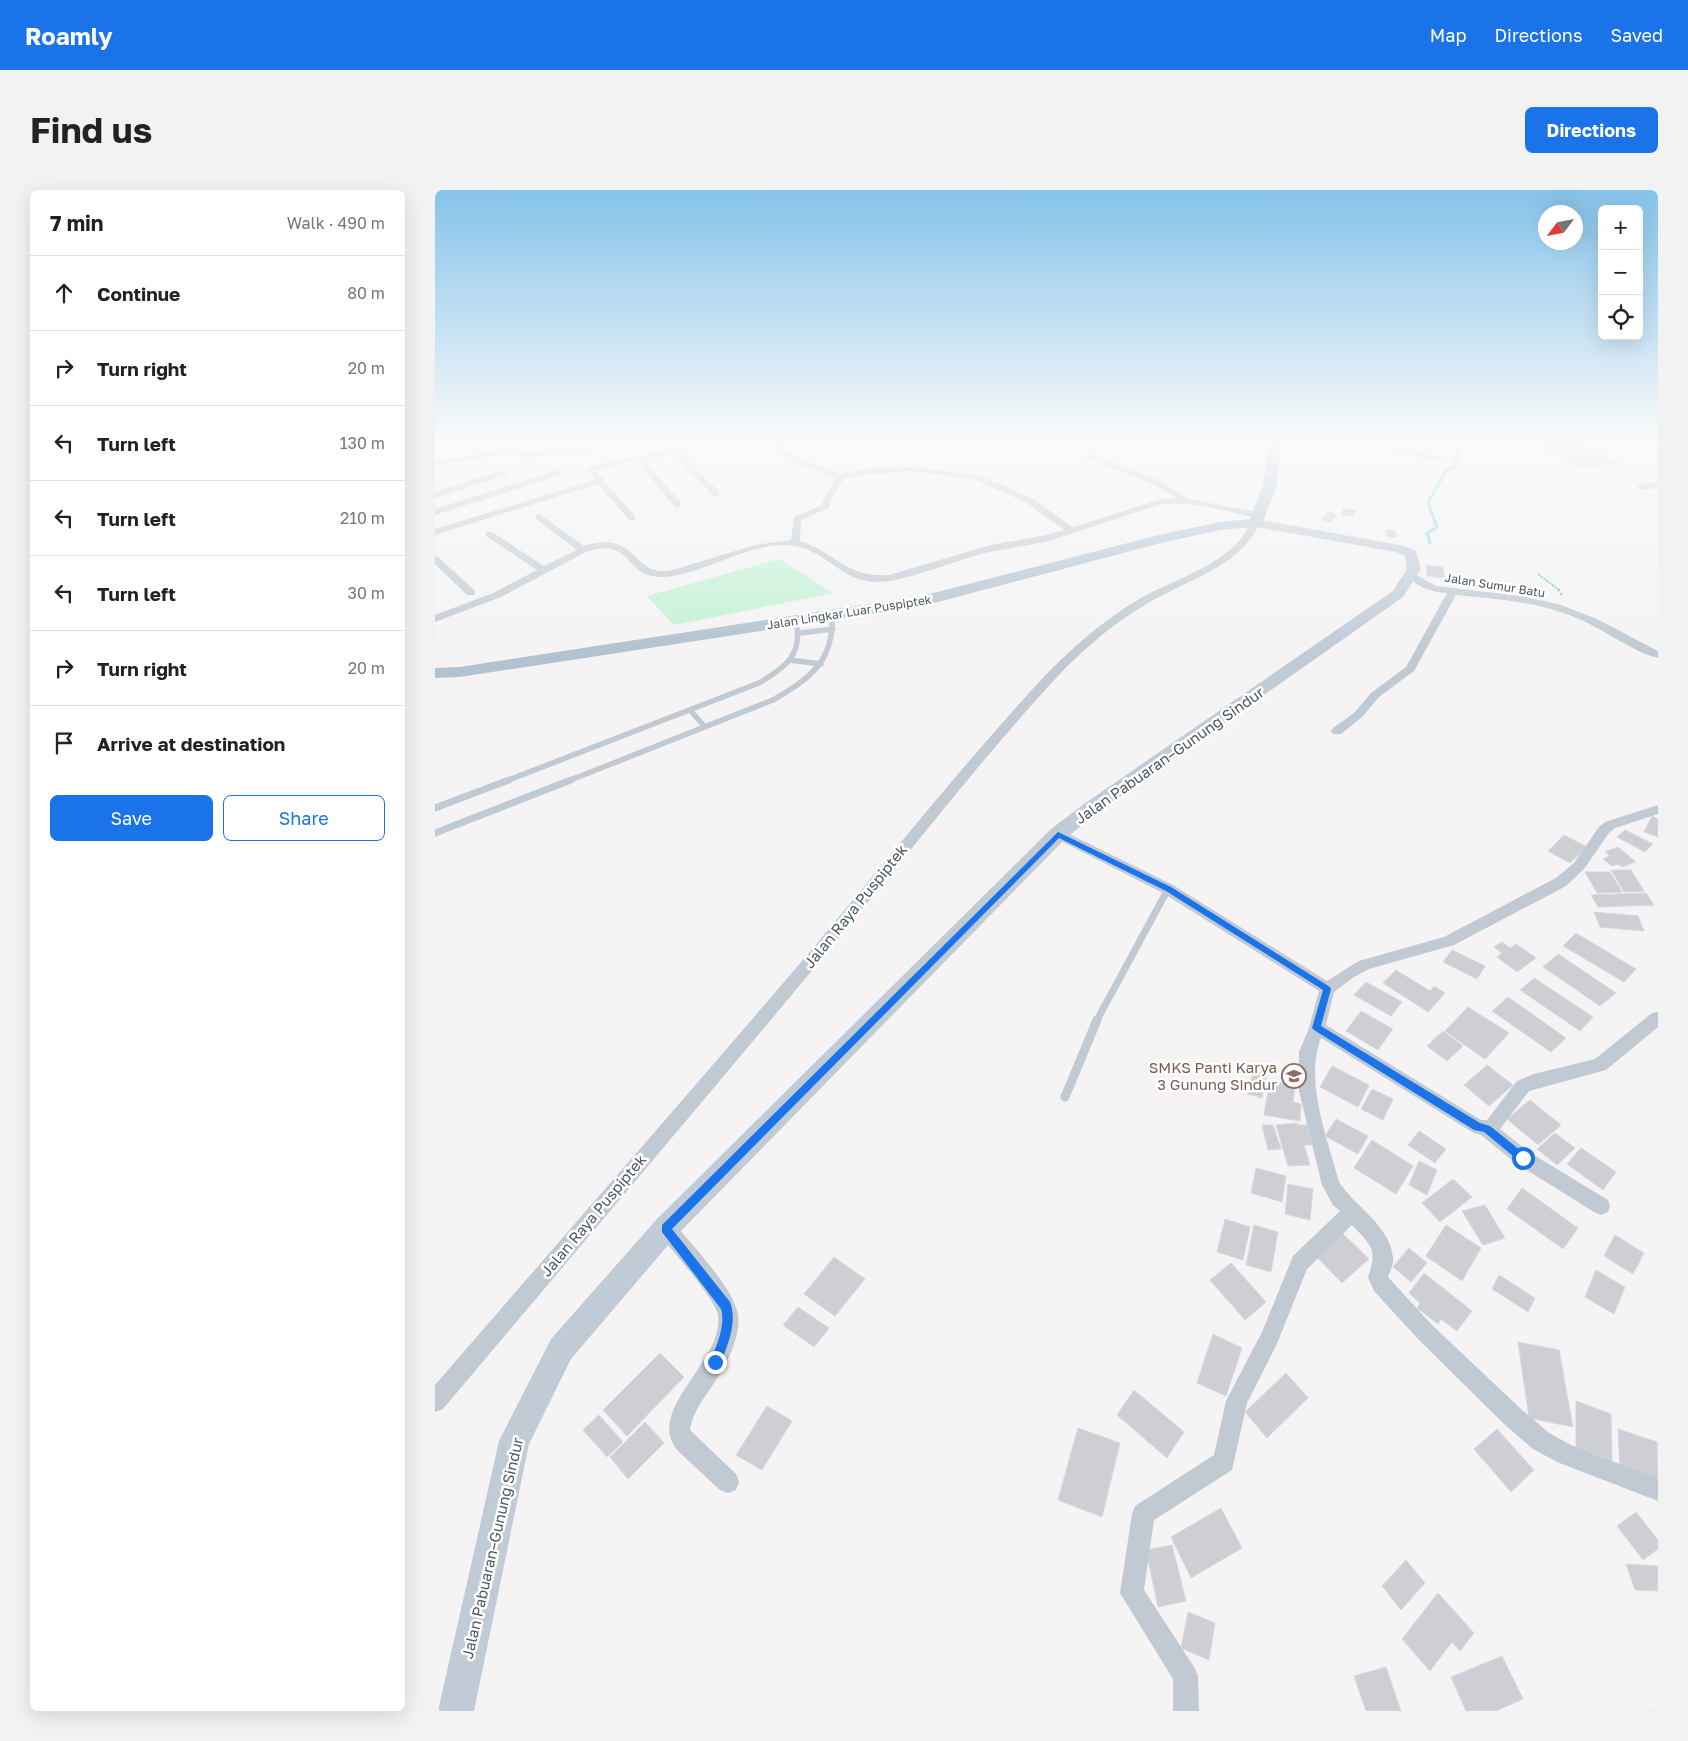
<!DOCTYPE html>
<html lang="en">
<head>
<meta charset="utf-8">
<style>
	:root { --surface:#fff; --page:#f2f2f2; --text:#222; --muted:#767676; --line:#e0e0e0; --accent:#1a73e8 }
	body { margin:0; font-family:"Golos Text",sans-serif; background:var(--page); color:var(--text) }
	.controls { position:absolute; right:15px; top:15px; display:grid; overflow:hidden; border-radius:8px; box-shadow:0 5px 20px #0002 }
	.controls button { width:45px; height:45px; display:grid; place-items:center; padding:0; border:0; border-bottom:1px solid var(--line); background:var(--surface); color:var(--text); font:25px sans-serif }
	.compass { position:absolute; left:1103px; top:15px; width:45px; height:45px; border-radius:50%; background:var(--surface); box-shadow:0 5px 20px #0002; rotate:238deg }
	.stop { position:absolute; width:15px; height:15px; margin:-11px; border:4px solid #1a73e8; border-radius:50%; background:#fff }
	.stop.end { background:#1a73e8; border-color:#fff; box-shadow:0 1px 5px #0008 }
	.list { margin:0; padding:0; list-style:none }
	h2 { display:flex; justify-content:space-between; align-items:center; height:65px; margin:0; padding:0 20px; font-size:21px }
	h2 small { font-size:16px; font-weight:400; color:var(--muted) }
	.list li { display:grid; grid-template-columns:32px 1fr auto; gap:15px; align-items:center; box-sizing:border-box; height:75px; padding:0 20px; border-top:1px solid var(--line) }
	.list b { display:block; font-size:19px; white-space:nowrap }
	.list em { font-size:16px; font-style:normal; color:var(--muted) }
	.actions { display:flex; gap:10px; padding:15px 20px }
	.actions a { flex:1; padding:11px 0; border:1px solid var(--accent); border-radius:8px; text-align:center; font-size:18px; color:var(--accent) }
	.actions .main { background:var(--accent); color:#fff }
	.icon { flex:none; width:28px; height:28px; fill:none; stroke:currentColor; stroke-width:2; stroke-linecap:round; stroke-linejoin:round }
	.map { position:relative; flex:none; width:1223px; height:1521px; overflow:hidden; border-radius:8px }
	header { display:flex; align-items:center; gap:30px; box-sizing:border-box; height:70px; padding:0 25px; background:var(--accent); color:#fff }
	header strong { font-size:24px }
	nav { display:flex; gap:28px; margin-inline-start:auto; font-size:18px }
	.intro { display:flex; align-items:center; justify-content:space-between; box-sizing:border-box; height:120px; padding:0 30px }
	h1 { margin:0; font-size:35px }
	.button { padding:12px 22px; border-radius:8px; background:var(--accent); color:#fff; font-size:18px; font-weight:700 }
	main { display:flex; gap:30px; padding:0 30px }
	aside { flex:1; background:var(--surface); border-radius:8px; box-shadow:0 5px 20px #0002 }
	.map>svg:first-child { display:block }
	.green { fill:#c3f1d5 }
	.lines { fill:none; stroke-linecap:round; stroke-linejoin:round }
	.stream { stroke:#90daee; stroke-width:3 }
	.building { fill:#cdcfd5; stroke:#d7d9de }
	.path-far1 { stroke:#7ad0a6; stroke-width:2; stroke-dasharray:2.5 1; stroke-linecap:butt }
	.path { stroke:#7ad0a6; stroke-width:2.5; stroke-dasharray:2.5 2; stroke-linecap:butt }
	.lane-far3 { stroke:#c1cad2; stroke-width:4.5 }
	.lane-far2 { stroke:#c1cad2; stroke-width:5.5 }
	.lane-far1 { stroke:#c1cad2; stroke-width:7 }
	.lane { stroke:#c1cad2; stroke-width:9 }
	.street { fill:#c1cad2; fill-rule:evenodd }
	.secondary { fill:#c1cbd6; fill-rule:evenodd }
	.primary { fill:#b3c2d1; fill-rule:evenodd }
	.route { fill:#1a73e8 }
	.labels { text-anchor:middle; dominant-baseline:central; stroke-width:5; stroke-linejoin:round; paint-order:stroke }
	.far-street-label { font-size:12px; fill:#4a5661; stroke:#fff }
	.street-label { font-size:15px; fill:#4a5661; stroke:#fff }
	.education-label { font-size:15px; fill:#785e54; stroke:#fff; text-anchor:end }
</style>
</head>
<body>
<header>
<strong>Roamly</strong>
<nav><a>Map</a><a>Directions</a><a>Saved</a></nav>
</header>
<div class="intro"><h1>Find us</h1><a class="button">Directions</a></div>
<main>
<aside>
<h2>7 min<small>Walk · 490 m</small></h2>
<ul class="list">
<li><svg class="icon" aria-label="ahead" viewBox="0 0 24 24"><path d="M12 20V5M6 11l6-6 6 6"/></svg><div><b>Continue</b></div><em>80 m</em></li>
<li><svg class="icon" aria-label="right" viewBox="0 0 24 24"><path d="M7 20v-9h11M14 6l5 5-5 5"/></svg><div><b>Turn right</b></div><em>20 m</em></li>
<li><svg class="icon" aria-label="left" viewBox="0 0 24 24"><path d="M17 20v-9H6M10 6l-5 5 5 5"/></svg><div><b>Turn left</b></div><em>130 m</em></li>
<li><svg class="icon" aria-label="left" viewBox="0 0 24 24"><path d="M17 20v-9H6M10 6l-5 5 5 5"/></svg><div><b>Turn left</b></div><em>210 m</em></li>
<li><svg class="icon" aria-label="left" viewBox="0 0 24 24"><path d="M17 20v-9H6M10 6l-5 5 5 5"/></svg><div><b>Turn left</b></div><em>30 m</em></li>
<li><svg class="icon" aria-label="right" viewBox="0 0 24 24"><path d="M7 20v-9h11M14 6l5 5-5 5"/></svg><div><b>Turn right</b></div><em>20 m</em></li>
<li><svg class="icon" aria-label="arrive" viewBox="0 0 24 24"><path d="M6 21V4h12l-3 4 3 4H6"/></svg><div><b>Arrive at destination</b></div></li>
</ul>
<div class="actions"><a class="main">Save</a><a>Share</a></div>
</aside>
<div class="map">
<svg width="1223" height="1521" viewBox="0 0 1223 1521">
	<rect width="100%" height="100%" fill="#f5f3f3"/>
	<path class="green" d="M344,369L398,403L239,435L212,406Z"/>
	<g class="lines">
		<path class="stream" d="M995,353L992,343L1002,337L993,313L1011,281L1020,277L1023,255L1039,249"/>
	</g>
	<g class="building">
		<path d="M1132,249H1146L1184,273L1142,278L1102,253Z"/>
		<path d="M909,318L921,321L918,326L906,324Z"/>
		<path d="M893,322L902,324L896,332L887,330Z"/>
		<path d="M950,340H959L962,347H953Z"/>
		<path d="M991,375L1008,377L1009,388L992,386Z"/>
		<path d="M1217,626L1223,629V647L1209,642Z"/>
		<path d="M1190,640L1218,654L1210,662L1182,647Z"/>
		<path d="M1129,645L1152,657L1135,673L1113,661Z"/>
		<path d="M1183,657L1201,672L1187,677L1183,674L1177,676L1168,669L1175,666L1170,662Z"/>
		<path d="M1176,680H1196L1209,701L1189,702Z"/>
		<path d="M1150,682H1175L1187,702L1162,703Z"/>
		<path d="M1211,703L1219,715L1163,717L1156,705Z"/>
		<path d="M1159,722L1203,726L1209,741L1165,737Z"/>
		<path d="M1141,743L1201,779L1189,792L1128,756Z"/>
		<path d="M1067,752L1075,758L1081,754L1101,768L1082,782L1062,767L1067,763L1059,757Z"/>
		<path d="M1017,760L1050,776L1042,789L1008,772Z"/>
		<path d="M1123,764L1181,803L1165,816L1108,777Z"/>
		<path d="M961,780L995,801L999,796L1010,803L993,822L948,793Z"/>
		<path d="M1099,788L1158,827L1145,841L1085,800Z"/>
		<path d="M931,792L967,812L956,826L919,805Z"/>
		<path d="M1073,807L1131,848L1116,862L1057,821Z"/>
		<path d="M1033,817L1074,843L1050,869L1010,841Z"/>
		<path d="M926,821L958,839L943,860L911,841Z"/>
		<path d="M1008,841L1028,856L1012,871L992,856Z"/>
		<path d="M1052,875L1078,895L1054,916L1029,895Z"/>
		<path d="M897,876L934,895L923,917L885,897Z"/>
		<path d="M818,881L832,885L827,908L813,904Z"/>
		<path d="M835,890L860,896L858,912L866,914L865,931L829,925Z"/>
		<path d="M937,899L958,909L948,930L926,919Z"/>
		<path d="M1095,910L1126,935L1103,955L1072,929Z"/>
		<path d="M901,929L933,946L923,964L890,946Z"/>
		<path d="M862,933V935H872L877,955H869L875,975L853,976L841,935Z"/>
		<path d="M827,935H838L846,959L833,960Z"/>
		<path d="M984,941L1011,959L1000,973L973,955Z"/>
		<path d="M1120,943L1140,958L1122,975L1102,959Z"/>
		<path d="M937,950L978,976L961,1004L919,978Z"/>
		<path d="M1146,958L1181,982L1168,1000L1132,974Z"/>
		<path d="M984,971L1002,980L992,1005L974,995Z"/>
		<path d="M821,978L851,986L847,1012L816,1003Z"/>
		<path d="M1018,989L1037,1007L1005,1032L987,1013Z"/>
		<path d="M853,994L878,999L875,1030L850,1024Z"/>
		<path d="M1087,998L1143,1038L1128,1059L1072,1019Z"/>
		<path d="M1050,1015L1070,1048L1048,1055L1027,1021Z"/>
		<path d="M790,1029L815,1037L808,1070L782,1062Z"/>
		<path d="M819,1035L843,1042L836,1082L811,1075Z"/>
		<path d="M1011,1035L1046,1058L1027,1091L991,1066Z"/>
		<path d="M905,1041L934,1069L907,1093L878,1063Z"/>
		<path d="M1180,1045L1209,1063L1198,1084L1169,1066Z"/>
		<path d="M974,1058L992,1073L976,1092L958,1077Z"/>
		<path d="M399,1067L430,1089L400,1126L369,1104Z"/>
		<path d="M796,1073L831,1112L810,1130L775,1090Z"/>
		<path d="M1161,1080L1190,1097L1179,1124L1150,1107Z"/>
		<path d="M989,1083L1037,1121L1022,1141L1006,1129L1003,1134L982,1118L985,1113L974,1103Z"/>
		<path d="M1064,1085L1100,1108L1093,1122L1057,1099Z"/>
		<path d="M363,1117L394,1138L379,1157L348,1135Z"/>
		<path d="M778,1144L807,1158L791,1206L762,1193Z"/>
		<path d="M1083,1152L1124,1160L1138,1237L1094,1228Z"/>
		<path d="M225,1163L249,1187L192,1246L168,1220Z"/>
		<path d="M851,1183L873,1208L832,1248L810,1222Z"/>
		<path d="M699,1200L749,1242L732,1268L682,1225Z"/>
		<path d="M1141,1211L1176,1224L1177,1271L1141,1257Z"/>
		<path d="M332,1216L357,1231L327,1280L301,1265Z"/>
		<path d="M164,1225L188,1252L172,1267L148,1240Z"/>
		<path d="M210,1232L229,1253L193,1289L175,1267Z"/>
		<path d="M643,1238L685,1253L667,1327L623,1310Z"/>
		<path d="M1062,1239L1099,1280L1076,1302L1039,1259Z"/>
		<path d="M1183,1239L1222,1252L1223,1292L1185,1279Z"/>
		<path d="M786,1318L807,1358L756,1388L736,1347Z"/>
		<path d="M1201,1322L1223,1350V1359L1208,1370L1182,1336Z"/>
		<path d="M737,1355L751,1411L723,1417L711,1360Z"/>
		<path d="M971,1370L990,1393L966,1420L947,1396Z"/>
		<path d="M1191,1374L1223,1376V1401L1200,1400Z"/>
		<path d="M1003,1403L1039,1443L1025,1461L1017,1452L995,1481L967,1449Z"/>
		<path d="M753,1422L780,1433L774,1470L746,1458Z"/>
		<path d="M1067,1466L1088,1509L1061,1521H1031L1016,1487Z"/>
		<path d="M951,1477L966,1521H931L919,1486Z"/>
	</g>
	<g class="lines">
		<path class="path-far1" d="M1103,384L1124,400"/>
		<path class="path" d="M1123,399L1128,407"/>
		<g class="lane-far3">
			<path d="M919,249L1005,269"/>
			<path d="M1052,250L1056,249"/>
		</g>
		<g class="lane-far2">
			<path d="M365,443L398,439"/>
			<path d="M355,470L386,474"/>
			<path d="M255,520L270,537"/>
			<path d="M71,591L324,493C351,477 368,465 361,431"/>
			<path d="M133,591L338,510C374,489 399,472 397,426"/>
		</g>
		<g class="lane-far1">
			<path d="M0,618L74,590"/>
			<path d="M0,643L136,590"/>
			<path d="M661,832L733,699"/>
		</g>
		<path class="lane" d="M630,907L662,830"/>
		<g class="street">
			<path d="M181,249H196L159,260L88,268L76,263L0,275V271L76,259H84L88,264L159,256Z"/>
			<path d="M352,249H364L348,258L361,267L407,284L428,279L475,277L544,285L598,309L638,337L727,309L741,308L720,295L652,268L651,266L655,264L726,291L754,309L825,323L829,326L825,329C796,323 762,311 732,314C721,315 710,320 699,323C672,332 644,341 617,350C592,357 567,358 543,365C514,373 469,392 441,392C408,392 390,360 359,356C317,349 268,386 227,387C188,388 199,346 151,362L66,407L0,432V425L58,403L102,380L51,346V342H57L109,376L142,360L101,329V325L104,324L149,356C205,338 196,390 238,380L320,355L356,350L359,327L387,315L389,307L401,288L355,271L341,261L342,253ZM475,281L539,289L592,313L629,340L611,345L556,355L454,385C411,388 402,363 365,351L366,330L394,318L397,307L409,289L428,285Z"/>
			<path d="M817,249H844L845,251L841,253Z"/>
			<path d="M238,259L244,260L284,302V306H278L238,264L209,270L246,313V317H240L201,271L161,281L200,326V330H194L163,294L0,345V339L160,290L153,281L156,276Z"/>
			<path d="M68,280L72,283L71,285L0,308V302Z"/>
			<path d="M122,280L126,283L125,285L0,325V319Z"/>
			<path d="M1223,292V298L1206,300L1202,297L1206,294Z"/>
			<path d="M821,330L826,333C821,340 817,347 812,353C787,382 745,394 713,413C674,436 641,465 611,499C533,585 463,677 389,766C263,918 135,1068 8,1219L0,1222V1195C126,1049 253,905 378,758C453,669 525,578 604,492C635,459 667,431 706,408C738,390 778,379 804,351C809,345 813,337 818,331Z"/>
			<path d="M0,366L3,367L40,401V405H32L0,374Z"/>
			<path d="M976,382L1001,396L1086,406L1123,414L1162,429L1223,461V468C1200,463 1168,439 1144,429C1105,412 1063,409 1021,405L979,481L944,507L927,527L906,544H898L896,541L898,538L919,523L936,503L971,477L1012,403C996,402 982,397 971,385Z"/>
			<path d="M1223,615V624L1180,638L1174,643L1149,679L1131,696L1019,755L934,779L919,787L899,802L891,835L1046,930H1052L1082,891L1099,884L1160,869L1217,823L1223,822V837L1171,880L1094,901L1065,939L1094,962L1173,1010L1175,1016L1173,1022L1166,1025L1159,1022L1082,974L1046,945L1037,942L886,848C869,891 893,950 904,992C920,1017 956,1036 958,1068C959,1074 955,1081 953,1087L997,1135L1085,1218L1114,1243L1136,1255L1223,1289V1311L1122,1272L1098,1259L1069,1234L983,1149L939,1101L933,1087C943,1059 936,1055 917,1035L872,1079L841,1156L812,1213L797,1280L719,1330L709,1400L759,1477L763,1486L764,1521H738V1489L685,1403L697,1324L700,1316L779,1265L791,1211L827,1142L858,1066L905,1021L898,1015L887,995L864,901V862L874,838L884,801L728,703L618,647L616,644L618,641H628L738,695L892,791L924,771L1009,747L1121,688L1139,673L1164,637L1170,632Z"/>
			<path d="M231,1029L238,1032C256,1054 299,1098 303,1125C306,1143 294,1169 285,1184C274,1202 258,1219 255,1240L301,1284L304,1292L301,1300L293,1303L285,1300L243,1261C208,1220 290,1171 283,1125C281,1110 236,1059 224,1044L222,1038L224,1032Z"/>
		</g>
		<path class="secondary" d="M821,329L969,356L981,361L986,379L968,407L663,622L630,649L240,1047L136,1169L94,1254L39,1521H3L64,1251L116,1149L222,1029L616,639L649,614L958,401L972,379L970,366L961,362L816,336L815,333Z"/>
		<path class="primary" d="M837,249H849L845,259L842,295L826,336L785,340L726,353L488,416L25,487L0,488V478L25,477L487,406L724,345L785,332L815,329L828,295L833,259Z"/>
	</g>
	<linearGradient id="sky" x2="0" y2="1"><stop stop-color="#85c3ea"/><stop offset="0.54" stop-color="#fafafa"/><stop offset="1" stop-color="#fafafa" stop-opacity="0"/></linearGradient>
	<rect width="1223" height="462" fill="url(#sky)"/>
	<path class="route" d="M623,642L736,697L895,797L896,799L886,836L1045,933L1055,936L1091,965V971H1084L1049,942L1039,940L879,840L877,838L888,800L731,701L624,648L237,1039L295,1112C303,1133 292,1157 284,1176L280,1178L276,1176L275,1172C281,1157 291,1135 286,1119L227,1042V1035Z"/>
	<defs>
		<symbol id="school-ring" viewBox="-11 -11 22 22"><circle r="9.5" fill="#fff" stroke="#8d6e63" stroke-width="1.5"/><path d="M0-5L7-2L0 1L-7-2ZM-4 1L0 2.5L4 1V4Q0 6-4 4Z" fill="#8d6e63"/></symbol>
	</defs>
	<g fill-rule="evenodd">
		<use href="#school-ring" x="845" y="872" width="28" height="28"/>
	</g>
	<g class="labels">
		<g class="far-street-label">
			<text transform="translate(1060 395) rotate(9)">Jalan Sumur Batu</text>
			<text transform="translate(414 422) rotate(-9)">Jalan Lingkar Luar Puspiptek</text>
		</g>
		<g class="street-label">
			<text transform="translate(734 565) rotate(-35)">Jalan Pabuaran–Gunung Sindur</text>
			<text transform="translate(420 716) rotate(-51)">Jalan Raya Puspiptek</text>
			<text transform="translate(158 1025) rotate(-50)">Jalan Raya Puspiptek</text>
			<text transform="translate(57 1358) rotate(-77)">Jalan Pabuaran–Gunung Sindur</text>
		</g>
		<g class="education-label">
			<text x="842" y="877">SMKS Panti Karya<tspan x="842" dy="17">3 Gunung Sindur</tspan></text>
		</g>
	</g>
</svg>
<div class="controls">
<button>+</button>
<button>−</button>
<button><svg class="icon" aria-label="locate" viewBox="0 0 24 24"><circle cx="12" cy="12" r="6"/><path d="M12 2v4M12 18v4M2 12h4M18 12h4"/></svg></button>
</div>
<svg class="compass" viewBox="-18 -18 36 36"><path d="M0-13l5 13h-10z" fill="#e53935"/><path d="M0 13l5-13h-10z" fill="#767676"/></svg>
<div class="stop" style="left:1088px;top:968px"></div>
<div class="stop end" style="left:280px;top:1172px"></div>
</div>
</main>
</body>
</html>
